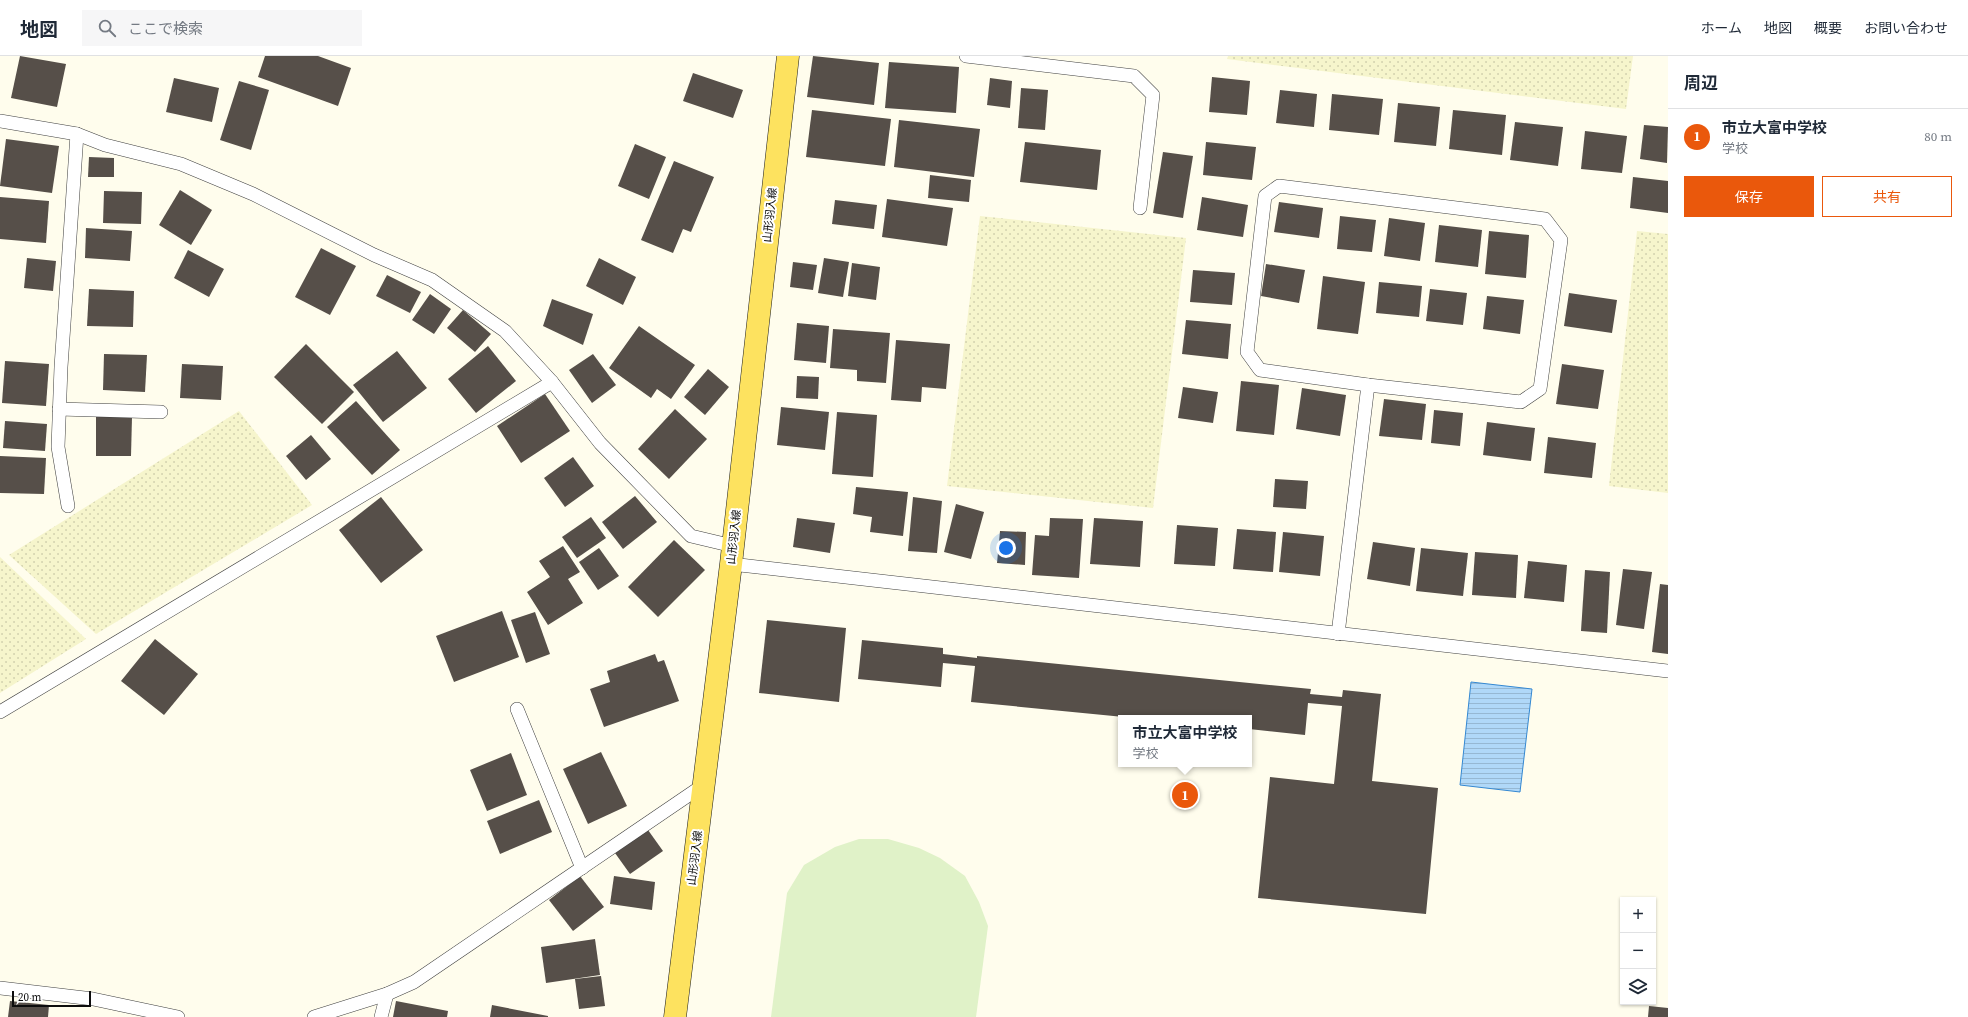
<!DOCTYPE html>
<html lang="ja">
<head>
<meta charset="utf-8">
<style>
	:root { --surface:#fff; --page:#f6f6f7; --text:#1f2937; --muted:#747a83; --line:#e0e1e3; --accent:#ea580c }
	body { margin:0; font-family:"Source Serif 4","Noto Sans JP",serif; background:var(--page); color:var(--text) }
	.controls { position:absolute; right:12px; bottom:12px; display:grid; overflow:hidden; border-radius:0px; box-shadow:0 1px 3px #0004 }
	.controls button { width:36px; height:36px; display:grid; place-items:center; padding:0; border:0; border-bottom:1px solid var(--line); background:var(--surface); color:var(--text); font:20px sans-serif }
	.scale { position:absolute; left:12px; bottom:10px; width:79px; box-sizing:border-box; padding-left:4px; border:2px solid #0d0d0d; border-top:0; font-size:11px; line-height:14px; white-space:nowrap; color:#0d0d0d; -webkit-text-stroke:3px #fff; paint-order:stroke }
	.you { position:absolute; left:1006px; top:492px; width:14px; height:14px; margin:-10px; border:3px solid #fff; border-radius:50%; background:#1a73e8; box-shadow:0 0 0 6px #1a73e833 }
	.badge { display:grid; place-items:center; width:26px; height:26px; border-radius:50%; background:var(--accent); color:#fff; font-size:13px; font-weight:700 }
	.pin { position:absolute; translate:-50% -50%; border:2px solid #fff; box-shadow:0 1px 4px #0006 }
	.popup { position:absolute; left:1118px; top:659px; width:134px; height:52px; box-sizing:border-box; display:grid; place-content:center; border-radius:0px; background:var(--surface); filter:drop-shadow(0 1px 3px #0005); font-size:13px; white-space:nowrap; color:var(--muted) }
	.popup b { font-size:15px; color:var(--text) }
	.popup::after { content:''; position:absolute; left:50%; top:100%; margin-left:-8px; border:8px solid transparent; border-top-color:var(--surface) }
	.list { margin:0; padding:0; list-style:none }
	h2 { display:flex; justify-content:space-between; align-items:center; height:52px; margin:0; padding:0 16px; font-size:17px }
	h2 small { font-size:13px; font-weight:400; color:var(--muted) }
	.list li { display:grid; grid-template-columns:26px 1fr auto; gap:12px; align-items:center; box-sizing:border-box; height:56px; padding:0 16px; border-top:1px solid var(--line) }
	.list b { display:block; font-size:15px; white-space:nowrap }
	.list p { margin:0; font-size:13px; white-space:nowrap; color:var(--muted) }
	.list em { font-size:13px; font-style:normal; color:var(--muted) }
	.actions { display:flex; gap:8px; padding:12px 16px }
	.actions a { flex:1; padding:9px 0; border:1px solid var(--accent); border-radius:0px; text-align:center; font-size:14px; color:var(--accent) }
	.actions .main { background:var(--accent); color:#fff }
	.icon { flex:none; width:22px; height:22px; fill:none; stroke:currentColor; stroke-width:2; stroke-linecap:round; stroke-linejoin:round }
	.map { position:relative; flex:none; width:1668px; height:961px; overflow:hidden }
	header { display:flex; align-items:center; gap:24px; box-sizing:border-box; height:56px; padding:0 20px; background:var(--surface); border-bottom:1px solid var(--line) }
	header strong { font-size:19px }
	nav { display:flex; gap:22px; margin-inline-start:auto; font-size:14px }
	.search { width:280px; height:36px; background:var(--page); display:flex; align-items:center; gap:10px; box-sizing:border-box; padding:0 14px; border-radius:0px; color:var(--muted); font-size:15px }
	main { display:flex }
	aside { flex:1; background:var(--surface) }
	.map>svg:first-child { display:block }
	.farmland { fill:url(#farmland-dots) }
	.pitch { fill:#e0f2c8 }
	.water { fill:url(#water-rules); stroke:#3488d2 }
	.building { fill:#564f49 }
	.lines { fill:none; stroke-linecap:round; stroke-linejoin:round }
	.lane-casing { stroke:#404040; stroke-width:14 }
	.primary-casing { stroke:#1e1e1e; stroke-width:23 }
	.lane { stroke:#fff; stroke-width:13 }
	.primary { stroke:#fde25f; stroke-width:22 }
	.labels { text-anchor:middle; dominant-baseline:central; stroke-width:4; stroke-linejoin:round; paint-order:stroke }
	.street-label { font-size:11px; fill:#0d0d0d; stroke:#fff }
</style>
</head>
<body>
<header>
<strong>地図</strong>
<div class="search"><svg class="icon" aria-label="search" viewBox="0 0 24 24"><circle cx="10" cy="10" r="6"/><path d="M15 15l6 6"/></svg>ここで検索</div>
<nav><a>ホーム</a><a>地図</a><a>概要</a><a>お問い合わせ</a></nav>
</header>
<main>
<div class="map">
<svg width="1668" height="961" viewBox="0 0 1668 961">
	<defs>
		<pattern id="farmland-dots" width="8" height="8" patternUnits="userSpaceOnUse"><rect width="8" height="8" fill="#f6f5cc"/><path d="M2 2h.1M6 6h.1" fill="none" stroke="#d2d1ae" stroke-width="1.8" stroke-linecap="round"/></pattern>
		<pattern id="water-rules" width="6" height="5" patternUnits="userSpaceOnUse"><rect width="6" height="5" fill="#b0d8f8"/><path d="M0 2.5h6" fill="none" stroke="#96b8d3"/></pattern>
	</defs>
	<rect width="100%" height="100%" fill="#fffded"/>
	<g class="farmland">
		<path d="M1228,0H1633L1626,53L1227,3Z"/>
		<path d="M980,160L1186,182L1153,452L947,430Z"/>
		<path d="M1637,175L1668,178V437L1609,430Z"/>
		<path d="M239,355L312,449L96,578L9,499Z"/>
		<path d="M0,501L86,583L0,637Z"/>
	</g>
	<path class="pitch" d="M859,783H888L919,792L940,802L965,820L979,846L988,870L976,961H771L787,837L804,809L835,791Z"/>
	<path class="water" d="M1471,626L1532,633L1520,736L1460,729Z"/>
	<g class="building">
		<path d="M20,0L66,8L57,51L11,42Z"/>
		<path d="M265,0H318L351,12L338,50L258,21Z"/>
		<path d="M813,0L879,7L874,49L807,41Z"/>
		<path d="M889,6L959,11L956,57L885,52Z"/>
		<path d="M693,17L743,34L733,62L683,45Z"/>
		<path d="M1212,21L1250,25L1247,59L1209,56Z"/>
		<path d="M174,22L219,32L212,66L166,56Z"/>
		<path d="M990,22L1012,25L1010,52L987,49Z"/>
		<path d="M239,25L269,34L251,94L220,84Z"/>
		<path d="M1021,32L1048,34L1045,74L1018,72Z"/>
		<path d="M1280,34L1317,38L1314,71L1276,67Z"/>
		<path d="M1332,38L1383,43L1379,79L1329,74Z"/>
		<path d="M1398,47L1440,51L1436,90L1394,86Z"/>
		<path d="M812,54L891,63L885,110L806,101Z"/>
		<path d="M1453,54L1506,59L1502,99L1449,93Z"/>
		<path d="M899,64L980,73L974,121L894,111Z"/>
		<path d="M1515,66L1563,71L1558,110L1510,104Z"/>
		<path d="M1644,69L1668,71L1667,107L1640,103Z"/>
		<path d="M1585,75L1627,80L1622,117L1581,113Z"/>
		<path d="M6,83L59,90L52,137L0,130Z"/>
		<path d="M1025,86L1101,94L1097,134L1020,126Z"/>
		<path d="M1206,86L1256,91L1252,124L1203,119Z"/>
		<path d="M635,88L666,101L649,143L618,130Z"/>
		<path d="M1163,96L1193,100L1183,162L1153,157Z"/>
		<path d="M89,101L114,102V121H88Z"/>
		<path d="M674,105L714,121L691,176L683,173L673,197L641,184Z"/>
		<path d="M930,119L971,124L969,146L928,142Z"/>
		<path d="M1633,121L1668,125V157L1630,152Z"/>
		<path d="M180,134L212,154L191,189L159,169Z"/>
		<path d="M104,135L142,136L141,168L103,167Z"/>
		<path d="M0,141L49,145L46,187L0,183Z"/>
		<path d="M1202,141L1248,149L1243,181L1197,174Z"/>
		<path d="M887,143L953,152L947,190L882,181Z"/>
		<path d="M835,144L877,149L874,173L832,168Z"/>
		<path d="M1279,146L1323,152L1319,182L1274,176Z"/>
		<path d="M1340,160L1376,164L1372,196L1337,193Z"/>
		<path d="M1389,162L1425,167L1420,205L1384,200Z"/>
		<path d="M1439,169L1482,174L1478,211L1435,206Z"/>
		<path d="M86,172L132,175L130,205L85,202Z"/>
		<path d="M1489,175L1529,179L1526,222L1485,218Z"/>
		<path d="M321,192L356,210L330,259L295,241Z"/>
		<path d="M188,194L224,213L209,241L174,222Z"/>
		<path d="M27,202L56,205L53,235L24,232Z"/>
		<path d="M599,202L636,221L623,249L586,230Z"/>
		<path d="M824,202L849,206L843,241L818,237Z"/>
		<path d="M793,206L817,209L813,234L790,231Z"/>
		<path d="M852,207L880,211L876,244L848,240Z"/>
		<path d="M1266,208L1305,214L1299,247L1261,240Z"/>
		<path d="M1193,214L1235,217L1232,249L1190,246Z"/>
		<path d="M387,219L421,236L410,257L376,240Z"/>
		<path d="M1323,220L1365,226L1358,278L1317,273Z"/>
		<path d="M1379,226L1422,230L1419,261L1376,257Z"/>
		<path d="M89,233L134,235L133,271L87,270Z"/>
		<path d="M1430,233L1467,237L1463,269L1426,265Z"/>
		<path d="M1569,237L1617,244L1612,277L1564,270Z"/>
		<path d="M430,238L451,253L434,278L412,264Z"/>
		<path d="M1487,240L1524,244L1520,278L1483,273Z"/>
		<path d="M552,243L593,258L583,289L543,270Z"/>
		<path d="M463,254L491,278L475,296L447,272Z"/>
		<path d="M1186,264L1231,268L1228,303L1182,298Z"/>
		<path d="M797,267L829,270L826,307L794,304Z"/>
		<path d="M639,270L695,309L671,343L657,333L651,342L609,312Z"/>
		<path d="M833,273L890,277L886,327L857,325V314L830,312Z"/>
		<path d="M896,284L950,288L946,333L922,331L921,346L891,344Z"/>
		<path d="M306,288L354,336L322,368L274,321Z"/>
		<path d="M488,290L516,325L476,357L448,323Z"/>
		<path d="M397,295L427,332L383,366L353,329Z"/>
		<path d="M104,298L147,299L145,336L103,334Z"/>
		<path d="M593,298L616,329L592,347L569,314Z"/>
		<path d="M5,305L49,308L46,350L2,347Z"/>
		<path d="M182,308L223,310L221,344L180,342Z"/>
		<path d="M1562,308L1604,314L1598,353L1556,348Z"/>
		<path d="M708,313L729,331L705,359L684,341Z"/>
		<path d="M797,320L819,321L818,343L796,342Z"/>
		<path d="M1241,325L1279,329L1274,379L1236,375Z"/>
		<path d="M1183,331L1218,336L1213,367L1178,362Z"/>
		<path d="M1302,332L1346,339L1340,380L1296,373Z"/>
		<path d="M545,338L570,375L521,407L497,370Z"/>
		<path d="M1384,343L1426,348L1422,384L1379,380Z"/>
		<path d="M356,345L400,394L372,419L327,371Z"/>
		<path d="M781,351L829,356L825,394L777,389Z"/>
		<path d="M675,353L707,383L669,423L638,393Z"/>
		<path d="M1434,354L1463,357L1460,390L1431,387Z"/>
		<path d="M837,356L877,359L873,421L832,418Z"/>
		<path d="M96,361H132L131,400H96Z"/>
		<path d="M5,365L47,368L45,395L3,392Z"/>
		<path d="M1487,366L1535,372L1531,405L1483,399Z"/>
		<path d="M311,379L331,403L306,424L286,400Z"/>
		<path d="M1548,381L1596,387L1592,422L1544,417Z"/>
		<path d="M0,400L46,402L44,438L0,437Z"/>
		<path d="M573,401L594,430L565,451L544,422Z"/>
		<path d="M1275,423L1308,425L1306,453L1273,451Z"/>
		<path d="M856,431L908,436L903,480L870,476L872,461L853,458Z"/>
		<path d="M635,440L657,466L623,493L602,466Z"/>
		<path d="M381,441L423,494L381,527L339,474Z"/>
		<path d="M913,441L942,445L937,497L908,495Z"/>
		<path d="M956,448L984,456L971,503L944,496Z"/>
		<path d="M591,461L606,482L577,502L562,481Z"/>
		<path d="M797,462L835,467L830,497L793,491Z"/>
		<path d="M1050,462L1083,463L1079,522L1032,519L1035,479L1049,480Z"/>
		<path d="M1094,462L1143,465L1140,511L1090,508Z"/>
		<path d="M1177,469L1218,472L1215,510L1174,508Z"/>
		<path d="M1237,473L1276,476L1273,516L1233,513Z"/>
		<path d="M1000,475L1026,476L1025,509L997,507Z"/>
		<path d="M1283,476L1324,480L1320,520L1279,516Z"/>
		<path d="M674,484L705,514L658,561L628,531Z"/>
		<path d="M1373,486L1415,492L1410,530L1367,523Z"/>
		<path d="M563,490L580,516L568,523L583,547L548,569L527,536L550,521L539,505Z"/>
		<path d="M599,492L619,520L598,534L579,506Z"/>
		<path d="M1421,492L1468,497L1463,540L1416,535Z"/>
		<path d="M1475,496L1518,499L1516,542L1472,539Z"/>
		<path d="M1528,505L1567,509L1564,546L1524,542Z"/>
		<path d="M1623,513L1652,516L1644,573L1616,569Z"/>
		<path d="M1585,514L1610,516L1607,577L1581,575Z"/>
		<path d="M1660,528L1668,529V598L1652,596Z"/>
		<path d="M502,555L519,601L454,626L436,580Z"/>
		<path d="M535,556L550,598L526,607L511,564Z"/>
		<path d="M767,564L846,572L839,646L759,637Z"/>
		<path d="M155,583L198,618L164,659L121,625Z"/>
		<path d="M862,584L943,592V598L977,602V600L1311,633L1310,638L1342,641L1343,634L1381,638L1372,725L1438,732L1426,858L1258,842L1270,721L1334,728L1342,650L1308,647L1305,679L1249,673V662H1134L971,646L975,610L943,607L941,631L858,623Z"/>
		<path d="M655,598L658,606L664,604L679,645L604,671L590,633L610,626L607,615Z"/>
		<path d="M601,696L627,750L588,768L563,713Z"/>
		<path d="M511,697L527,739L487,755L470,714Z"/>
		<path d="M539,744L552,776L500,798L487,765Z"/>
		<path d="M648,774L663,795L630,818L615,797Z"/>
		<path d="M580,820L604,851L573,875L549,844Z"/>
		<path d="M614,820L655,826L652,854L610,848Z"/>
		<path d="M595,883L600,919L546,927L541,891Z"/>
		<path d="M601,920L605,950L579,953L575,923Z"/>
		<path d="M10,945L49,949L48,961H8Z"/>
		<path d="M396,945L448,955L447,961H393Z"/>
		<path d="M492,949L548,960V961H490Z"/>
		<path d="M1649,950L1668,952V961H1648Z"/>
	</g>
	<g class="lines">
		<defs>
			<g id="lane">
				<path d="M966,0L1134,20L1153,39L1140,152"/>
				<path d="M0,65L77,78L105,89L181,108L253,138L374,199L432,224L505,275L552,326L600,387L691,480L733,490"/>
				<path d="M1279,130L1545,163L1561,184L1540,333L1521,346L1368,329L1260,314L1247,296L1265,140Z"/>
				<path d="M59,353L161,356"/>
				<path d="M68,450L58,391L61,311L77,78"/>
				<path d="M731,508L1668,615"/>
				<path d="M1338,578L1368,329"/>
				<path d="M517,653L582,812"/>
				<path d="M0,656L552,326"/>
				<path d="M0,932L93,943L178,961"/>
				<path d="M314,961L387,938L414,926L705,728"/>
				<path d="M381,961L387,938"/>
			</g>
			<path id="primary" d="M675,961L731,508L788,0"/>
		</defs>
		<use href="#lane" class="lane-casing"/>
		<use href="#primary" class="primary-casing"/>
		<use href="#lane" class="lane"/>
		<use href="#primary" class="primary"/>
	</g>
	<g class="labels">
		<g class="street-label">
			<text transform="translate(770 159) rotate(-84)">山形羽入線</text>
			<text transform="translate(734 481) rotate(-84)">山形羽入線</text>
			<text transform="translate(695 802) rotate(-83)">山形羽入線</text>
		</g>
	</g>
</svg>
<div class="controls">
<button>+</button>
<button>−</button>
<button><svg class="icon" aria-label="layers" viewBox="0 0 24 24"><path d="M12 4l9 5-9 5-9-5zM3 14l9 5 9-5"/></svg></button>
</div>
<div class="scale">20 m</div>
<div class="you"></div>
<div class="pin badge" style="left:1185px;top:739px">1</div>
<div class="popup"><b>市立大富中学校</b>学校</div>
</div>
<aside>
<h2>周辺<small></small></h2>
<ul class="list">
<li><span class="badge">1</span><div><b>市立大富中学校</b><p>学校</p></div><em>80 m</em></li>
</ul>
<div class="actions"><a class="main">保存</a><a>共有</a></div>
</aside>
</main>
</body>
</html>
